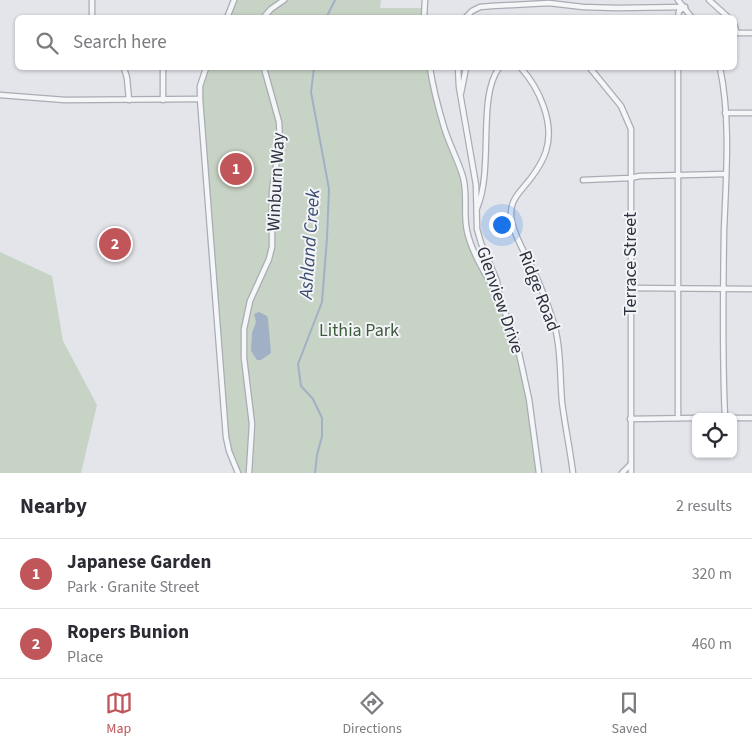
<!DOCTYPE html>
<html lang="en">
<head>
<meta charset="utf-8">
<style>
	:root { --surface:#fff; --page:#f2f2f3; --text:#2b2b33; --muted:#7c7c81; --line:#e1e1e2; --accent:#c1565a }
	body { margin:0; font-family:"Source Sans 3",sans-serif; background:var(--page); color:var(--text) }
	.controls { position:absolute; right:15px; bottom:15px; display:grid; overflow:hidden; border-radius:8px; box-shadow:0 1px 4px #0004 }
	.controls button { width:45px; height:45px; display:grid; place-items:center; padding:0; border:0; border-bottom:1px solid var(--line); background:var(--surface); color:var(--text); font:25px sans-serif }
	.you { position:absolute; left:501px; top:224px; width:18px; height:18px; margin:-12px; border:4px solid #fff; border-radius:50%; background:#1a73e8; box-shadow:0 0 0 8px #1a73e833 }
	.badge { display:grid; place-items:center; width:32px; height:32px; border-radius:50%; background:var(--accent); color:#fff; font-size:16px; font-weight:700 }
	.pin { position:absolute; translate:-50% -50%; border:2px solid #fff; box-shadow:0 1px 5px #0006 }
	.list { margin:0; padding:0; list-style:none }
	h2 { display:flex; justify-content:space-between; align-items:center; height:65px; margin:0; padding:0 20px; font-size:21px }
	h2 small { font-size:16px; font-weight:400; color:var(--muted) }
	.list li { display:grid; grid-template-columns:32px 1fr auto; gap:15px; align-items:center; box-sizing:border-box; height:70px; padding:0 20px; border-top:1px solid var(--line) }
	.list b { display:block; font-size:19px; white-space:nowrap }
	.list p { margin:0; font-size:16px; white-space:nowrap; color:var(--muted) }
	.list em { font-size:16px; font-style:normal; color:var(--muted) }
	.icon { flex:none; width:28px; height:28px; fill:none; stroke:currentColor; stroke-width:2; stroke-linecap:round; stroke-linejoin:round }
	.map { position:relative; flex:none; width:752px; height:473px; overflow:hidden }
	.search { position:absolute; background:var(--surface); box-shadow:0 1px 4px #0004; left:15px; right:15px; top:15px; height:55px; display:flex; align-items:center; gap:12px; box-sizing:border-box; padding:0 18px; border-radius:8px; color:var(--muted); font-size:19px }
	.sheet { height:205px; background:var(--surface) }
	nav { display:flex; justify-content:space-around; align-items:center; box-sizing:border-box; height:70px; border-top:1px solid var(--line); background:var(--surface); font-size:14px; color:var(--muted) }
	nav a { display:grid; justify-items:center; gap:2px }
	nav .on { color:var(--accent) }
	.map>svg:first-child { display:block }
	.green { fill:#c7d3c5 }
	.water { fill:#a2b0c6 }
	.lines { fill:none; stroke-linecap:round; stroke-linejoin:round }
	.stream { stroke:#a2b0c6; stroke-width:2 }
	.street-casing { stroke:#a9acb4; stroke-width:7 }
	.street { stroke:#f5f6f8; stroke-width:4.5 }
	.labels { text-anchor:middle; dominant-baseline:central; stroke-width:4; stroke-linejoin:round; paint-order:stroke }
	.street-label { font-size:18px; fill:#2d3240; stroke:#f3f4f7 }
	.park-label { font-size:18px; fill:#3e5b3b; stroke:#f3f4f7 }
	.water-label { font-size:19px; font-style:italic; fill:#3b4d70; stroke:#f3f4f7 }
</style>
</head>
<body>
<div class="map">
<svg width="752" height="473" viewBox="0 0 752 473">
	<rect width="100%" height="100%" fill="#e3e5ea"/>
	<g class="green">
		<path d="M234,0H381L380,8H427L428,17L227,18Z"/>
		<path d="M206,68H432L444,120L462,164L468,187V220L474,247L507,305L521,359L539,473H238L229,451L200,92Z"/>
		<path d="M0,252L52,276L63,341L97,405L81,473H0Z"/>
	</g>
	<path class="water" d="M259,312L267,316L268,319L271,353L261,360H257L251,351L252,333L256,322L254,314Z"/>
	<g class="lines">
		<g class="stream">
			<path d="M326,18L335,0"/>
			<path d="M314,68L311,92L329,189L327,238L322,302L298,364L301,386L313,399L322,418V436L317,455L315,473"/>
		</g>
		<defs>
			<g id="street">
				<path d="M92,0V18"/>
				<path d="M678,0L692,18"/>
				<path d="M709,0L729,18"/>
				<path d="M227,18L234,0"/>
				<path d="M263,18L271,9L284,0"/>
				<path d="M424,18L425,0"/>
				<path d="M465,18L472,11L480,7L492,6L549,3L583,7L617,8L685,7"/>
				<path d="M678,18L679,11L685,7"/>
				<path d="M734,24L737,33"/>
				<path d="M734,33H752"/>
				<path d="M124,68L127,78L129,100"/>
				<path d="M163,68V100"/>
				<path d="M206,68L200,86V99L226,437L229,451L238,473"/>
				<path d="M430,68C433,88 438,107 444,127C449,144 458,160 463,177C468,195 463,213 467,231C472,254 487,276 498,296"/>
				<path d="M458,68L459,87L476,185L477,229L481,243L497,281L500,299L517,344L529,399L539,473"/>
				<path d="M521,68C539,88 555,123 546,151C543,161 537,170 531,178C523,189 511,198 511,213C510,231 532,265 539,283C546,300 554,319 557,337C561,358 560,380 562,402C565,426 570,449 573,473"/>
				<path d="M590,68L621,106L631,129V473"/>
				<path d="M720,68C731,120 726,177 724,231C723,293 722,355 725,417"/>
				<path d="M461,93L466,68"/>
				<path d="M0,95L65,100L200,99"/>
				<path d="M725,113H752"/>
				<path d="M583,180L630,178L640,176L726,174"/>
				<path d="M477,208C494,169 477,97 499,68"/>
				<path d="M630,288L752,289"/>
				<path d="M678,418V68"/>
				<path d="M733,418H752"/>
				<path d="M630,419L696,418"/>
				<path d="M249,473L252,424L244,358V329L250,301L269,259L272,247V191L280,142L279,122L264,68"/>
				<path d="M622,473L631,464"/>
			</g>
		</defs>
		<use href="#street" class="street-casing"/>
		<use href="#street" class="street"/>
	</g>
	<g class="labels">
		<g class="street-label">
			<text transform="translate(276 182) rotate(-87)">Winburn Way</text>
			<text transform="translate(630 264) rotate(-90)">Terrace Street</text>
			<text transform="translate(539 291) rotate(69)">Ridge Road</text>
			<text transform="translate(500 300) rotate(71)">Glenview Drive</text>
		</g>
		<g class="park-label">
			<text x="359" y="330">Lithia Park</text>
		</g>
		<g class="water-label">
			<text transform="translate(310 244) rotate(-86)">Ashland Creek</text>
		</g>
	</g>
</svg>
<div class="controls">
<button><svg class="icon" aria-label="locate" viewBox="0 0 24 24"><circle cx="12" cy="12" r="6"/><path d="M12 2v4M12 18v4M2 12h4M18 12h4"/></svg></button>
</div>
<div class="you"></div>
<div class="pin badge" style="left:236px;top:169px">1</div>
<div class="pin badge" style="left:115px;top:244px">2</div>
<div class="search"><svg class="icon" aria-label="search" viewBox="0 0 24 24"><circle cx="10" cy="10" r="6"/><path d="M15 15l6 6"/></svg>Search here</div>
</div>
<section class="sheet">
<h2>Nearby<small>2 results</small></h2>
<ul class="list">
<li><span class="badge">1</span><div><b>Japanese Garden</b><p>Park · Granite Street</p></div><em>320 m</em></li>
<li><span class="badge">2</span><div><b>Ropers Bunion</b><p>Place</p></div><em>460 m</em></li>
</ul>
</section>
<nav>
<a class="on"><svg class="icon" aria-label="map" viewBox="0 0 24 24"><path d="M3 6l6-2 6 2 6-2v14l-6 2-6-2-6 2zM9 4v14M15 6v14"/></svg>Map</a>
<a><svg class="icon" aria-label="directions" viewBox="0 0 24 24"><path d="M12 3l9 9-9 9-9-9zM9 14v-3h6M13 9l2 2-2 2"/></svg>Directions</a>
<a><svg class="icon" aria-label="saved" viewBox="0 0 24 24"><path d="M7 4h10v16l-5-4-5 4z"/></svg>Saved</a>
</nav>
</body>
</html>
